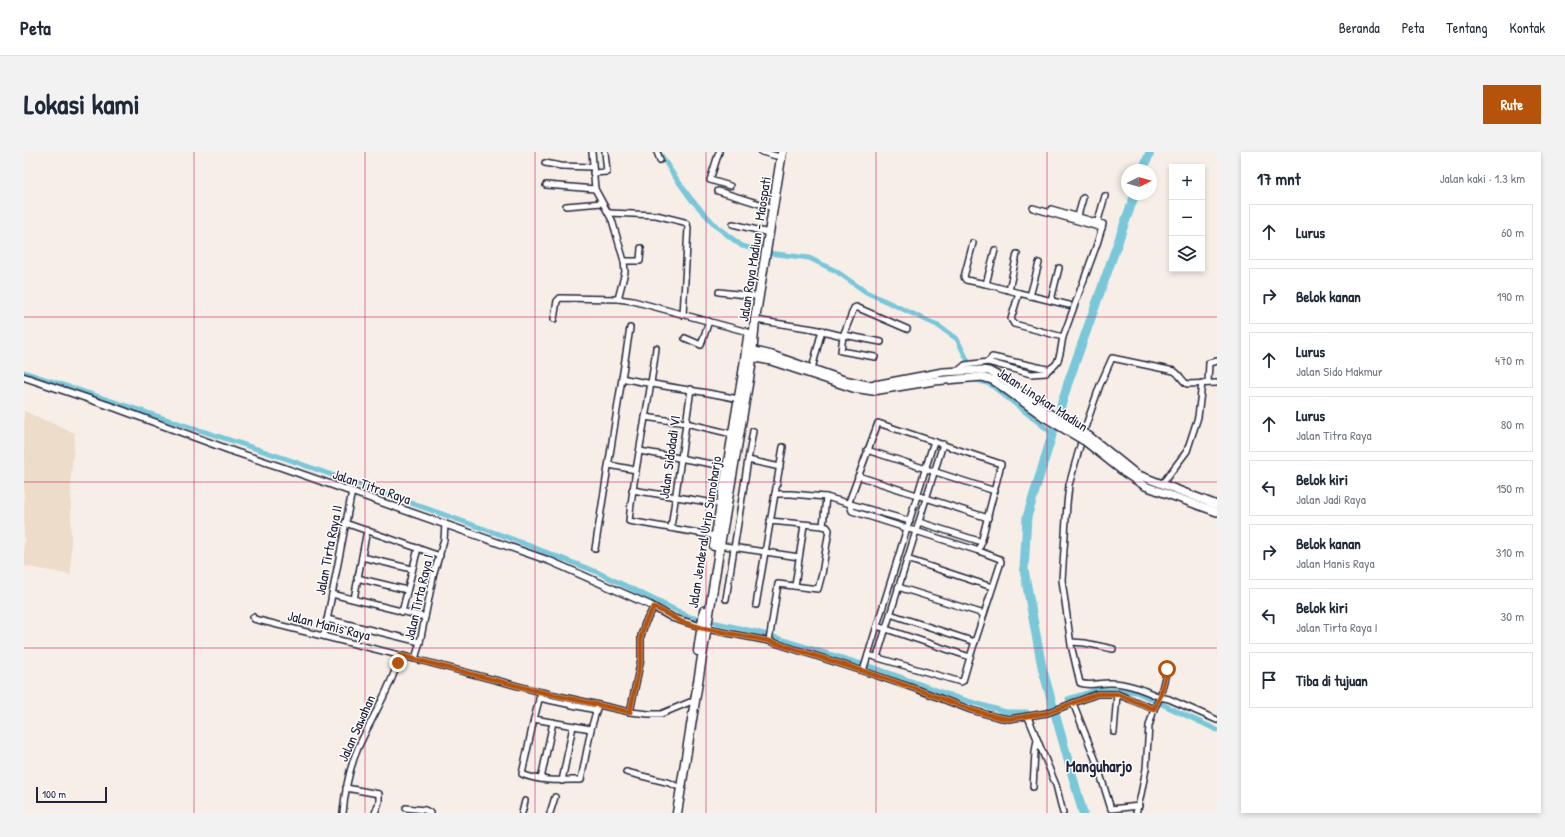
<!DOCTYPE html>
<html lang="id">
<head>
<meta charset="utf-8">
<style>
	:root { --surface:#fff; --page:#f2f2f3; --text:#1f2937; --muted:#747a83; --line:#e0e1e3; --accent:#b45309 }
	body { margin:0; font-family:"Patrick Hand",sans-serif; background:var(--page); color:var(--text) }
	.controls { position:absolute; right:12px; top:12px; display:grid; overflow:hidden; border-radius:0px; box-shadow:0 2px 6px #0003 }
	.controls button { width:36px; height:36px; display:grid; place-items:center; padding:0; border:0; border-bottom:1px solid var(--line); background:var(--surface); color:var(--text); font:20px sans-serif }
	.compass { position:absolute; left:1097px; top:12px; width:36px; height:36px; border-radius:50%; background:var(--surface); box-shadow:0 2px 6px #0003; rotate:85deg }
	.scale { position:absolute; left:12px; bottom:10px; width:71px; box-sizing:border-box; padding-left:4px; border:2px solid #22223b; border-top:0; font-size:11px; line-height:14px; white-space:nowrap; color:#22223b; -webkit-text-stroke:3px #fff; paint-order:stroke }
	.stop { position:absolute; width:12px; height:12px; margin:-9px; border:3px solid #b45309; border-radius:50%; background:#fff }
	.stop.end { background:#b45309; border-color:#fff; box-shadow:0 1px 4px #0008 }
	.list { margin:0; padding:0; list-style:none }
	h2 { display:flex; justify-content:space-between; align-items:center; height:52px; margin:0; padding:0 16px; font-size:17px }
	h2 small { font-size:13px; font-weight:400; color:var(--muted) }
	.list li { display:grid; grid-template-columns:26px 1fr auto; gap:12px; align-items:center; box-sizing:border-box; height:56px; margin:0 8px 8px; padding:0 8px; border:1px solid var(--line); border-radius:0px }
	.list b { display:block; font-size:15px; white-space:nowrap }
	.list p { margin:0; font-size:13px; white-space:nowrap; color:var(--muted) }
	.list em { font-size:13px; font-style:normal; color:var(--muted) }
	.icon { flex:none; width:22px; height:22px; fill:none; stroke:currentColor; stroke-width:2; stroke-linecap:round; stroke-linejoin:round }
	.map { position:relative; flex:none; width:1193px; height:661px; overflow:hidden; border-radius:0px }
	header { display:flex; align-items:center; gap:24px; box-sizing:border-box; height:56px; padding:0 20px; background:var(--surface); border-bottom:1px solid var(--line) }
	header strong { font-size:19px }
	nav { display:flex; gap:22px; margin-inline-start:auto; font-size:14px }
	.intro { display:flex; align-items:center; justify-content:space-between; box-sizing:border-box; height:96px; padding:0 24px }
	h1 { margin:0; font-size:28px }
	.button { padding:10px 18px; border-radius:0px; background:var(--accent); color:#fff; font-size:14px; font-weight:700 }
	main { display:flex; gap:24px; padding:0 24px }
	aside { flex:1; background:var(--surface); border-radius:0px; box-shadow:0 2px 6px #0003 }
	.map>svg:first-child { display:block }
	.built { fill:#eddcca }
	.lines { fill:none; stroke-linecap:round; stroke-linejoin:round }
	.canal { stroke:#7ac7d9; stroke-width:5 }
	.river { stroke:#7ac7d9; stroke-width:9 }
	.minor-casing { stroke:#22223b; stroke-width:8 }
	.tertiary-casing { stroke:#22223b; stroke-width:9 }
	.secondary-casing { stroke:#22223b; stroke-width:10 }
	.trunk-casing { stroke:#22223b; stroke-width:11 }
	.minor { stroke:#fff; stroke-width:5 }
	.tertiary { stroke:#fff; stroke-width:6 }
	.secondary { stroke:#fff; stroke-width:7 }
	.trunk { stroke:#fff; stroke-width:8 }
	.secondary-bridge-casing { stroke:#22223b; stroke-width:10; stroke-linecap:butt }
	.secondary-bridge { stroke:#fff; stroke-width:7 }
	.route { stroke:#b45309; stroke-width:5 }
	.grid { fill:none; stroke:#c2185b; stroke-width:1; stroke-opacity:0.55 }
	.labels { text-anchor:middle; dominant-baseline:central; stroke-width:3; stroke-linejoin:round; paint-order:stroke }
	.street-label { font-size:14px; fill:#22223b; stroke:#fff }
	.quarter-label { font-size:16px; font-weight:bold; fill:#22223b; stroke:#fff }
</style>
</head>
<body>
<header>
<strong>Peta</strong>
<nav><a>Beranda</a><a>Peta</a><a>Tentang</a><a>Kontak</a></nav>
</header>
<div class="intro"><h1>Lokasi kami</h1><a class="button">Rute</a></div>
<main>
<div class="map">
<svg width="1193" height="661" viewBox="0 0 1193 661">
	<rect width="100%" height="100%" fill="#f7efe7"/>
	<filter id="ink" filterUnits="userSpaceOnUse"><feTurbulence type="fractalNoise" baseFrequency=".025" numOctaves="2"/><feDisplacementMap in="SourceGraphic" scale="8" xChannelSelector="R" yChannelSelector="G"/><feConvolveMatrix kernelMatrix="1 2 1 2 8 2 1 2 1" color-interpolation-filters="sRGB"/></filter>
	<g filter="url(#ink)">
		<path class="built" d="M0,259L51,281L47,325V423L0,414Z"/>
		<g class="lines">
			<g class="canal">
				<path d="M635,0L649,22L667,47L693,75L718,94L745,101L785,106L812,119L842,140L913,173L933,187L953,228L966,232L1028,281"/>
				<path d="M0,220L263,307L483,385L573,420L666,465L733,480L857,518L937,547L982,560H1003"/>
				<path d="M1044,547L1073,538H1091L1112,540L1193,578"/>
			</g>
			<g class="river">
				<path d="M1119,18L1126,0"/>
				<path d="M1059,661L1018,515L1000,418L1003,365L1044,231L1111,42"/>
			</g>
			<defs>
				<g id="minor">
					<path d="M568,0L571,37L588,68L600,109L601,120L594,147"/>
					<path d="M633,0L636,8"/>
					<path d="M695,0L686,28L706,34"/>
					<path d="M738,0L752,4"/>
					<path d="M521,11L537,14L568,15"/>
					<path d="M569,21L583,20L581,0"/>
					<path d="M522,33L571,37"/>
					<path d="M694,39L749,56"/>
					<path d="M542,54L578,51"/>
					<path d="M1009,56L1078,76"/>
					<path d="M1027,57L1079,72L1073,92L1039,185"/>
					<path d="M585,61L632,63L660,70L663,72L664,76L659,163"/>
					<path d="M1053,67L1059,46"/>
					<path d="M709,72L741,80"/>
					<path d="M1073,72L1081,44"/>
					<path d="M949,91L940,125L942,128L962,132"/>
					<path d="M600,109H616L617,96"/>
					<path d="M985,138L993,102"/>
					<path d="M695,140L731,144"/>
					<path d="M995,141L1045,153"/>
					<path d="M1006,144L1015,111"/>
					<path d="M1027,148L1035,116"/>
					<path d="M530,167L533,149L536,146L594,147L609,149L724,180"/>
					<path d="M731,168L790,177L819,184L830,156L832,155L883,177"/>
					<path d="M820,183L857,190"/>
					<path d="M819,184L817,199L851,205"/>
					<path d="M661,186L677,193L685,169"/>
					<path d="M632,196C625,254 611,311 605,369L692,384"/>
					<path d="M964,210L968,205L1023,217"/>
					<path d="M788,217L798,178"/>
					<path d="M934,219L941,213L964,210L1007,222L1022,221C1024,216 1029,216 1032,212C1037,205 1037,193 1039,185L990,172L987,167L995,141L962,132L971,98"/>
					<path d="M598,226C637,235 676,238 714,247"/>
					<path d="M1184,231L1185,211L1193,209"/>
					<path d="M621,265L662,271L708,282"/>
					<path d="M843,298L971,339"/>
					<path d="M616,299L688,312L703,317"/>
					<path d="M724,308L729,279"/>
					<path d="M585,313L612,318"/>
					<path d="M834,324L964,366"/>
					<path d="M1138,332L1163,299L1174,265L1178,231"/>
					<path d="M608,338L697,352"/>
					<path d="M751,342H767L802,345L886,369"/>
					<path d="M895,370L958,390"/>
					<path d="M321,371L416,404"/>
					<path d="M799,374L802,345"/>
					<path d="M647,376L667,237"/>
					<path d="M694,393L775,405"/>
					<path d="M571,397L606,176"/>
					<path d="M338,405L388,417"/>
					<path d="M883,407L968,435"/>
					<path d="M333,426L383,438"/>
					<path d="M771,434L780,373"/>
					<path d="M874,435L960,462"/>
					<path d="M308,442L401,465"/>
					<path d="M330,447L343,378"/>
					<path d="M702,447L724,308L756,315"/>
					<path d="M732,453L759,295"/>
					<path d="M378,460L394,396"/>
					<path d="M866,462L951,490"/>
					<path d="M229,465L230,467L391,507L396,490L410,421L420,388L421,372"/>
					<path d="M303,467L396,490"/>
					<path d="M853,474L946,505L977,410L976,407L955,399L828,359L825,350L854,271L977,312L955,399"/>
					<path d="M683,477L745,489L839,519L895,538L947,558L973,565L985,567L1023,561L1073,542H1093L1130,557L1136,545L1145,547L1193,568"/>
					<path d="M300,484L328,339"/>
					<path d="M745,489L754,432L794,437L798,422L805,378L803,375L799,374L746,369"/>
					<path d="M1047,490L1061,491L1089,497"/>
					<path d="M844,503L937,530L939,529L946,505"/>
					<path d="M853,505L919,292"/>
					<path d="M391,507L517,540L606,560L625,562H637L666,550"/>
					<path d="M1143,517L1136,545C1121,539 1104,531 1088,531C1077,530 1066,535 1056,531L1047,493L1038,428L1043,352L1045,333L1061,276L1076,233L1088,206L1150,219C1156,222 1157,228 1163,232L1193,231"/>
					<path d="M839,519L910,289"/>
					<path d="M517,540L510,567L567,577L574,553"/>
					<path d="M515,546L572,558"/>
					<path d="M1049,551L1072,609L1087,657L1115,654"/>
					<path d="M606,560L617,507V484L621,471L630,455"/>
					<path d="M1004,565L1032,633L1039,661"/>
					<path d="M510,567L498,622C516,630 538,628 557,628L567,577"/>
					<path d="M1090,580L1093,542"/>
					<path d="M602,620L646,631L652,634"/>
					<path d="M517,627L529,570"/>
					<path d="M538,629L549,574"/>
					<path d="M1009,635L1011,600L1013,588"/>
					<path d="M322,636L355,642V650L351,661"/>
					<path d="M382,656L401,658L406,661"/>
					<path d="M319,661C321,638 325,617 334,596C348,565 367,536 376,503"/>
					<path d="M498,661L501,649"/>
					<path d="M526,661L531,645"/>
					<path d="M1112,661L1116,647L1122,617L1125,574L1130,557"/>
				</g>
				<path id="tertiary" d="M0,225L92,256L211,300L257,315L526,409L626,453L649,466L682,476"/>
				<g id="secondary">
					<path d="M723,197L748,203L820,228L843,233L856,232L919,220L957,218L965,219L978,226L1023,260"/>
					<path d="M722,204L747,209L829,236L849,239L910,229L958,225L968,228L973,231L1020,265"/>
					<path d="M1065,284L1112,322L1193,353"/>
					<path d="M1062,290L1101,321L1121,334L1193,360"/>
				</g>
				<g id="trunk">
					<path d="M690,394L719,221L724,185"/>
					<path d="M674,499L680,459"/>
					<path d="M653,661L696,393L727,215L731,168L758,0"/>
				</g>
			</defs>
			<use href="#minor" class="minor-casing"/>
			<use href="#tertiary" class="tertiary-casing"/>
			<use href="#secondary" class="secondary-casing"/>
			<use href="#trunk" class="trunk-casing"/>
			<use href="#minor" class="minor"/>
			<use href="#tertiary" class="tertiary"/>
			<use href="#secondary" class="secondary"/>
			<use href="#trunk" class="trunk"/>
			<defs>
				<g id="secondary-bridge">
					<path d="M1023,260L1065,284"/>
					<path d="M1020,265L1062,290"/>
				</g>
			</defs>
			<use href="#secondary-bridge" class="secondary-bridge-casing"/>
			<use href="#secondary-bridge" class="secondary-bridge"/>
		</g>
	</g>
	<g class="lines" filter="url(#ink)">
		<path class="route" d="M374,511L376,503L386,506L517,540L606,560L617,507V484L621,471L630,455L658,470L678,476L745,489L839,519L895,538L947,558L973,565L985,567L1023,561L1073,542H1093L1130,557L1136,545L1143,517"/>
	</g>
	<path class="grid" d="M170,0V661M341,0V661M511,0V661M682,0V661M852,0V661M1023,0V661M0,165H1193M0,330H1193M0,496H1193"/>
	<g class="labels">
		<g class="street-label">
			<text transform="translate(730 97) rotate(-81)">Jalan Raya Madiun - Maospati</text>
			<text transform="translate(1019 247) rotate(33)">Jalan Lingkar Madiun</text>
			<text transform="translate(645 305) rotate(-82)">Jalan Sidodadi VI</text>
			<text transform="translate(348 334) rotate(19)">Jalan Titra Raya</text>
			<text transform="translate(680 380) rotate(-81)">Jalan Jenderal Urip Sumoharjo</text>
			<text transform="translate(304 398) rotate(-79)">Jalan Tirta Raya II</text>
			<text transform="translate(394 445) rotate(-77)">Jalan Tirta Raya I</text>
			<text transform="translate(305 473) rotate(14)">Jalan Manis Raya</text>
			<text transform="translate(332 576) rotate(-66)">Jalan Sawahan</text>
		</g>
		<g class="quarter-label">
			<text x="1075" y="614">Manguharjo</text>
		</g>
	</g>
</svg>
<div class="controls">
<button>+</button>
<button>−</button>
<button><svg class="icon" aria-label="layers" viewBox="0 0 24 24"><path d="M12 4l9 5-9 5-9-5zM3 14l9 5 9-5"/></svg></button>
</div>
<svg class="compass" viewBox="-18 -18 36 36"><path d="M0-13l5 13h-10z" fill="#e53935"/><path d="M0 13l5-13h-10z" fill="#747a83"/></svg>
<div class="scale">100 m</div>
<div class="stop" style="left:1143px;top:517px"></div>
<div class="stop end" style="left:374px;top:511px"></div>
</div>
<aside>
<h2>17 mnt<small>Jalan kaki · 1.3 km</small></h2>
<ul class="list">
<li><svg class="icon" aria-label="ahead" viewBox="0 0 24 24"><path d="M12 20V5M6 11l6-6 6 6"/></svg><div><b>Lurus</b></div><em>60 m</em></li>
<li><svg class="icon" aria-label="right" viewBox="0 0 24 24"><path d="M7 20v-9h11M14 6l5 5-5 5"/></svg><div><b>Belok kanan</b></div><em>190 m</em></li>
<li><svg class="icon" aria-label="ahead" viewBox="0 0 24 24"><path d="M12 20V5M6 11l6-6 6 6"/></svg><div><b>Lurus</b><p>Jalan Sido Makmur</p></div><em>470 m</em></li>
<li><svg class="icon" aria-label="ahead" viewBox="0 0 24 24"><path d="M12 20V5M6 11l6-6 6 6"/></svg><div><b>Lurus</b><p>Jalan Titra Raya</p></div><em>80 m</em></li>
<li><svg class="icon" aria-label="left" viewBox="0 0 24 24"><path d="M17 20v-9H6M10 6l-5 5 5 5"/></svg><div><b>Belok kiri</b><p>Jalan Jadi Raya</p></div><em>150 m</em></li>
<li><svg class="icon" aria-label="right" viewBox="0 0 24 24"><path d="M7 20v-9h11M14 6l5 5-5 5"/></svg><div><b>Belok kanan</b><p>Jalan Manis Raya</p></div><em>310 m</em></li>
<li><svg class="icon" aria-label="left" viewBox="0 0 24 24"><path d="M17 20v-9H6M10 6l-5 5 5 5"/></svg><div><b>Belok kiri</b><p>Jalan Tirta Raya I</p></div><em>30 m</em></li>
<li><svg class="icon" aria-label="arrive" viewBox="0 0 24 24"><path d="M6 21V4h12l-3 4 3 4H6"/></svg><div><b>Tiba di tujuan</b></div></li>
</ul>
</aside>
</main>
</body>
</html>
